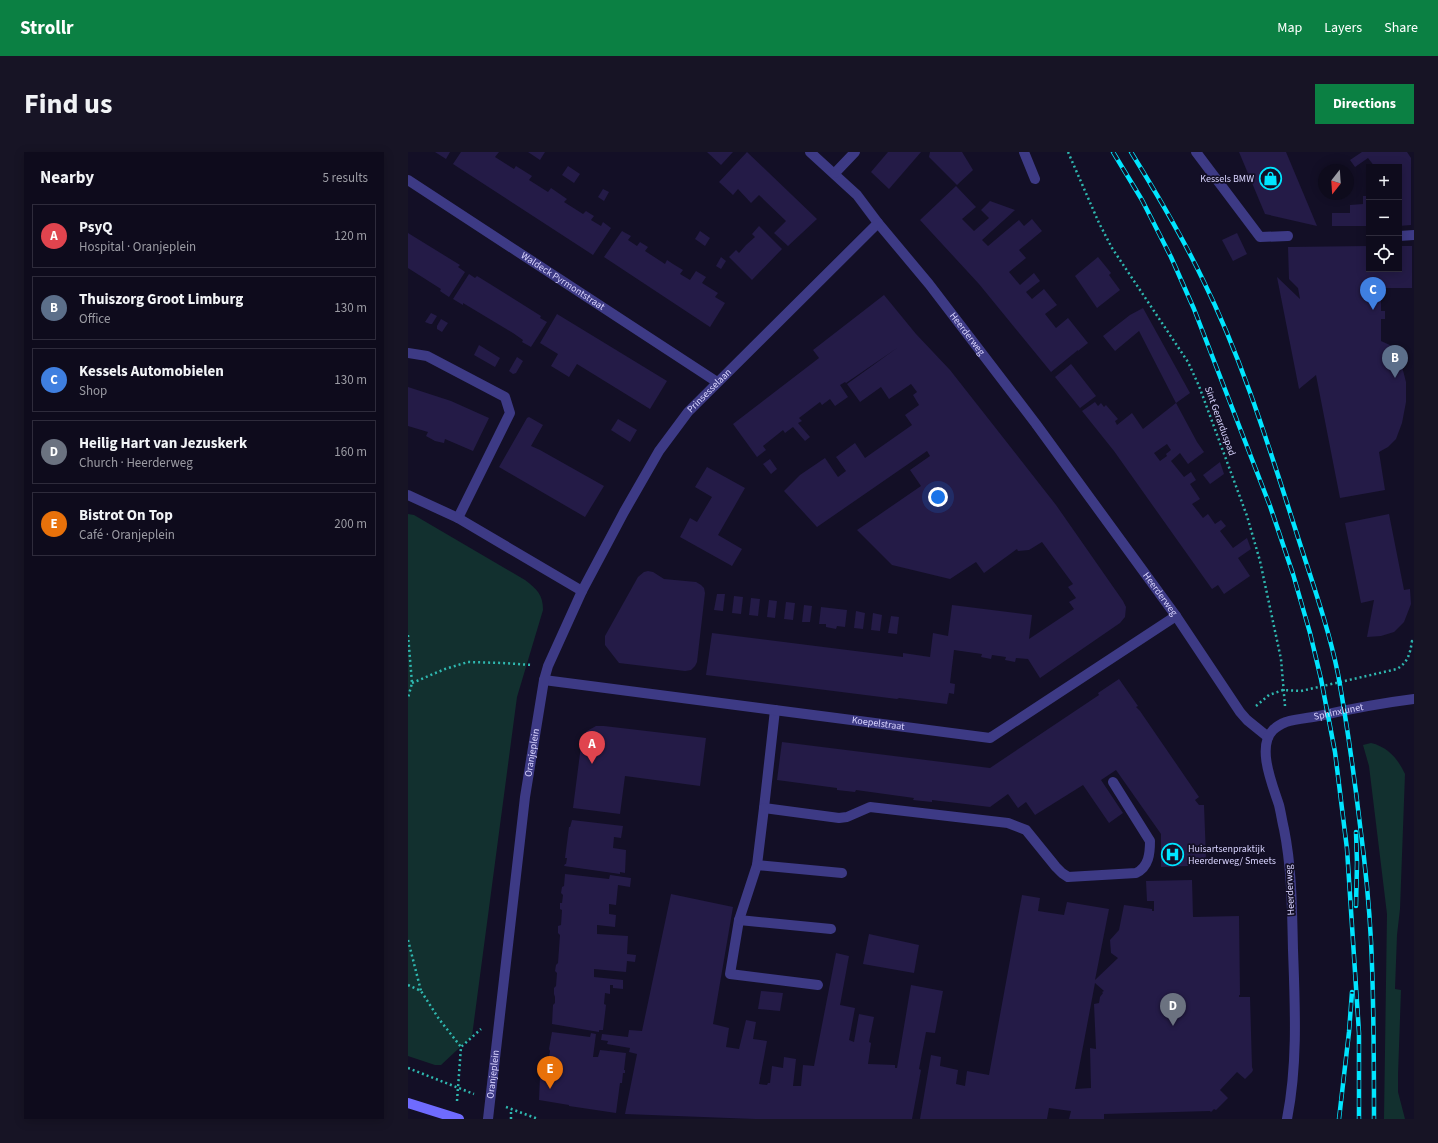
<!DOCTYPE html>
<html lang="en">
<head>
<meta charset="utf-8">
<style>
	:root { --surface:#0e0b1c; --page:#171425; --text:#f1f3f6; --muted:#9b9ba3; --line:#2e2b3b; --accent:#0b8043 }
	body { margin:0; font-family:"Source Sans 3",sans-serif; background:var(--page); color:var(--text) }
	.controls { position:absolute; right:12px; top:12px; display:grid; overflow:hidden; border-radius:0px; box-shadow:0 2px 10px #0003 }
	.controls button { width:36px; height:36px; display:grid; place-items:center; padding:0; border:0; border-bottom:1px solid var(--line); background:var(--surface); color:var(--text); font:20px sans-serif }
	.compass { position:absolute; left:910px; top:12px; width:36px; height:36px; border-radius:50%; background:var(--surface); box-shadow:0 2px 10px #0003; rotate:197deg }
	.you { position:absolute; left:530px; top:345px; width:14px; height:14px; margin:-10px; border:3px solid #fff; border-radius:50%; background:#1a73e8; box-shadow:0 0 0 6px #1a73e833 }
	.badge { display:grid; place-items:center; width:26px; height:26px; border-radius:50%; background:var(--accent); color:#fff; font-size:13px; font-weight:700 }
	.pin { position:absolute; translate:-50% -33px; filter:drop-shadow(0 1px 2px #0008) }
	.pin::after { content:''; position:absolute; top:21px; width:14px; height:12px; background:inherit; clip-path:polygon(0 0,100% 0,50% 100%) }
	.list { margin:0; padding:0; list-style:none }
	h2 { display:flex; justify-content:space-between; align-items:center; height:52px; margin:0; padding:0 16px; font-size:17px }
	h2 small { font-size:13px; font-weight:400; color:var(--muted) }
	.list li { display:grid; grid-template-columns:26px 1fr auto; gap:12px; align-items:center; box-sizing:border-box; height:64px; margin:0 8px 8px; padding:0 8px; border:1px solid var(--line); border-radius:0px }
	.list b { display:block; font-size:15px; white-space:nowrap }
	.list p { margin:0; font-size:13px; white-space:nowrap; color:var(--muted) }
	.list em { font-size:13px; font-style:normal; color:var(--muted) }
	.icon { flex:none; width:22px; height:22px; fill:none; stroke:currentColor; stroke-width:2; stroke-linecap:round; stroke-linejoin:round }
	.map { position:relative; flex:none; width:1006px; height:967px; overflow:hidden; border-radius:0px }
	header { display:flex; align-items:center; gap:24px; box-sizing:border-box; height:56px; padding:0 20px; background:var(--accent); color:#fff }
	header strong { font-size:19px }
	nav { display:flex; gap:22px; margin-inline-start:auto; font-size:14px }
	.intro { display:flex; align-items:center; justify-content:space-between; box-sizing:border-box; height:96px; padding:0 24px }
	h1 { margin:0; font-size:28px }
	.button { padding:10px 18px; border-radius:0px; background:var(--accent); color:#fff; font-size:14px; font-weight:700 }
	main { display:flex; gap:24px; padding:0 24px }
	aside { flex:1; background:var(--surface); border-radius:0px; box-shadow:0 2px 10px #0003 }
	.map>svg:first-child { display:block }
	.green { fill:#12302f }
	.building { fill:#241b47; fill-rule:evenodd }
	.lines { fill:none; stroke-linecap:round; stroke-linejoin:round }
	.path { stroke:#2fb8b0; stroke-width:2.5; stroke-dasharray:2 3; stroke-linecap:butt }
	.lane { stroke:#3d3a85; stroke-width:10 }
	.street { stroke:#3d3a85; stroke-width:10 }
	.secondary { stroke:#6f6bff; stroke-width:10 }
	.rail-casing { stroke:#00e5ff; stroke-width:4.5 }
	.rail { stroke:#130f26; stroke-width:3; stroke-dasharray:9; stroke-linecap:butt }
	.labels { text-anchor:middle; dominant-baseline:central; stroke-width:3.5; stroke-linejoin:round; paint-order:stroke }
	.poi-label { font-size:10px; fill:#d9d4ff; stroke:#130f26; text-anchor:end }
	.street-label { font-size:10px; fill:#d9d4ff; stroke:#130f26 }
</style>
</head>
<body>
<header>
<strong>Strollr</strong>
<nav><a>Map</a><a>Layers</a><a>Share</a></nav>
</header>
<div class="intro"><h1>Find us</h1><a class="button">Directions</a></div>
<main>
<aside>
<h2>Nearby<small>5 results</small></h2>
<ul class="list">
<li><span class="badge" style="background:#e0444e">A</span><div><b>PsyQ</b><p>Hospital · Oranjeplein</p></div><em>120 m</em></li>
<li><span class="badge" style="background:#5c6f8a">B</span><div><b>Thuiszorg Groot Limburg</b><p>Office</p></div><em>130 m</em></li>
<li><span class="badge" style="background:#3f7fe0">C</span><div><b>Kessels Automobielen</b><p>Shop</p></div><em>130 m</em></li>
<li><span class="badge" style="background:#6b7280">D</span><div><b>Heilig Hart van Jezuskerk</b><p>Church · Heerderweg</p></div><em>160 m</em></li>
<li><span class="badge" style="background:#e8710a">E</span><div><b>Bistrot On Top</b><p>Café · Oranjeplein</p></div><em>200 m</em></li>
</ul>
</aside>
<div class="map">
<svg width="1006" height="967" viewBox="0 0 1006 967">
	<rect width="100%" height="100%" fill="#130f26"/>
	<g class="green">
		<path d="M0,362L6,363L117,428C129,437 135,443 135,458L109,545L64,884L33,913H27L0,904Z"/>
		<path d="M963,591C980,595 990,607 997,622L992,757L989,783L987,837L993,838L990,923V940L997,967H976L979,762L961,614L955,593Z"/>
	</g>
	<g class="building">
		<path d="M27,0H42L38,7Z"/>
		<path d="M53,0H91L87,5L106,17L108,14L124,24L121,28L140,40L143,36L159,47L156,50L175,62L178,59L186,64L183,68L193,74L195,70L203,76L185,103L45,12Z"/>
		<path d="M120,0H137L132,8Z"/>
		<path d="M299,0H325L313,13Z"/>
		<path d="M339,0L409,67L380,94L366,81L378,69L351,43L343,51L330,37L325,43L311,30Z"/>
		<path d="M480,0H513L481,37L463,20Z"/>
		<path d="M522,0H554L565,18L549,33L521,5Z"/>
		<path d="M831,0H878L909,74L857,62Z"/>
		<path d="M954,0H999L1003,6V73L991,74V15H967L960,6L947,15L942,8Z"/>
		<path d="M160,14L172,22L166,31L154,23Z"/>
		<path d="M548,34L568,55L554,67L566,79L581,66L573,58L582,49L607,58L574,88L580,94L611,68L616,74L624,67L634,79L611,98L618,106L601,120L612,133L626,121L632,129L618,140L624,147L636,137L649,153L637,162L648,176L660,166L680,191L670,199V198L643,220L571,132L512,68Z"/>
		<path d="M195,37L201,40L196,49L190,45Z"/>
		<path d="M955,44H961V74H924V61H942V53L955,52Z"/>
		<path d="M351,74L374,97L344,128L321,105L328,98L331,101L338,93L347,85L344,82Z"/>
		<path d="M214,79L223,84L220,88L229,94L232,90L240,95L237,99L257,112L259,108L265,112L275,118L272,122L282,128L288,119L298,125L294,131L310,141L307,145L317,151L302,175L196,105Z"/>
		<path d="M292,79L302,86L297,94L287,87Z"/>
		<path d="M0,81L52,113L50,115L57,120L41,145L32,139L33,137L0,116Z"/>
		<path d="M829,81L839,102L825,109L814,88Z"/>
		<path d="M961,94V117H991V94H1004V136H973V159H977V167H973V189L984,194L992,207L998,230V250L994,271L988,287L980,295L971,300L977,338L932,346L908,223L891,237L869,125L892,147L890,136L881,127L880,95Z"/>
		<path d="M313,105L318,109L313,117L308,114Z"/>
		<path d="M690,105L703,121L701,123L712,138L689,156L667,124Z"/>
		<path d="M61,122L67,126L69,124L82,132L133,164L132,166L139,170L123,195L114,190L115,188L105,181L55,151V153L45,147Z"/>
		<path d="M476,143L508,182L542,218L648,353L715,449L718,455L717,465L712,471L632,526L620,507L608,506L607,510L597,508L598,505L584,503L583,507L573,505L574,502L546,498L542,531L547,532L546,542L541,541L539,552L491,546L489,547L298,523L304,481L495,505V501L522,505L525,481L540,484L544,453L624,463L621,487L666,457L661,450L668,446L660,435L665,432L634,390L621,398L610,399L609,397L576,421L568,410L542,427L484,413L449,378L513,334L502,318L522,304L519,299L409,375L376,339L392,323L417,306L430,325L438,319L428,305L447,291L457,306L504,273L497,263L511,253L505,243L509,240L503,232L481,247L473,235L452,250L439,232L489,196L438,231L437,230L432,233L440,245L427,254L422,247L414,253L412,250L391,266L394,269L390,271L402,285L397,289L385,275L377,281L375,278L355,294L358,298L349,305L325,272L411,206L405,198Z"/>
		<path d="M735,156L782,241L768,251L731,179L707,199L695,184L722,163Z"/>
		<path d="M23,161L29,164L24,172H22L17,170Z"/>
		<path d="M149,162L259,229L242,257L169,212L161,225L143,214L150,202L132,191Z"/>
		<path d="M33,167L40,171L34,180L29,177V174Z"/>
		<path d="M71,193L92,206L87,215L66,203Z"/>
		<path d="M109,205L115,209L108,221L105,222L101,219Z"/>
		<path d="M663,212L688,244L672,256L647,225Z"/>
		<path d="M0,235L43,249L81,266L65,299L37,287L36,291L27,289L18,284L20,280L0,274Z"/>
		<path d="M687,250L690,254L693,251L696,255L698,253L710,267L707,269L709,273L724,261L735,277L768,251L789,290L796,300L780,312L772,301L763,309L776,325L783,320L788,328L782,332L792,347L784,352L795,366L800,362L807,372L813,368L818,374L812,379L825,396L839,386L843,397L830,406L842,424L816,442L810,433L804,437L706,299L674,259ZM759,292L763,298L758,302L759,304L752,309L746,301Z"/>
		<path d="M121,265L135,273L123,294L132,298L196,334L177,365L91,315L119,266Z"/>
		<path d="M210,267L229,278L222,290L203,278Z"/>
		<path d="M362,307L369,317L363,322L355,312Z"/>
		<path d="M812,310L816,322L802,332L795,323Z"/>
		<path d="M299,315L337,336L310,383L334,397L324,414L272,385L282,366L289,370L304,345L287,335Z"/>
		<path d="M981,362L996,438L1002,437L1003,452L996,470L986,480L973,484L959,485L966,448L953,451L937,371Z"/>
		<path d="M240,419L245,420L256,427L288,430L293,433L296,436L297,441L289,510L287,514L283,518L277,519L211,511L197,493V484L230,425L236,420Z"/>
		<path d="M309,442H317L315,459L306,458Z"/>
		<path d="M326,444L335,445L333,462L324,461Z"/>
		<path d="M343,446L352,447L350,464L341,463Z"/>
		<path d="M361,448L369,449L367,466L359,465Z"/>
		<path d="M378,450L387,451L385,468L376,467Z"/>
		<path d="M396,453L404,454L402,470H394Z"/>
		<path d="M413,455L439,458L437,475L429,474L428,477L418,475V472H411Z"/>
		<path d="M448,459L457,461L455,477L446,476Z"/>
		<path d="M465,461L474,463L472,479L463,478Z"/>
		<path d="M483,464L491,465L489,482L480,481Z"/>
		<path d="M711,527L730,554L728,555L732,559L791,645L787,648L791,653H796L798,706H780V714L753,715V682L708,618L693,628L715,661L701,671L675,633L627,663L618,650L610,656L600,642L582,655L524,648V650L505,648L506,646L448,638L447,640L429,638V636L369,628L374,590L582,616L691,543L690,541Z"/>
		<path d="M188,574H196L298,586L292,634L217,624L212,662L165,656L174,586L179,579Z"/>
		<path d="M164,668L215,674L213,686L206,685L205,696L218,698L217,721L212,720V722L156,714L157,712H158L159,706H157L161,675H162Z"/>
		<path d="M157,722L201,727L202,723L223,726L222,735L210,733L208,753L201,752V762L208,763L207,775L189,773V782L220,784L219,802L228,803L227,810L219,809L218,820L186,817V825L215,828V837L205,836V833H202V842L197,841L196,852L198,853L195,878H191V880L144,872L145,853L147,851V845L146,842V836L148,834L149,821L147,819L148,813L150,811L152,783L150,781V774L153,773L154,758L152,757V751H154L155,743L153,741L154,735L156,734Z"/>
		<path d="M784,728L785,765L831,764L832,843H831V845H842L844,915L845,918L844,920L837,927L829,920L812,938L820,946L808,958L806,957L803,960L802,959L696,962V967H661L663,959L641,956L639,967H512L523,903L533,905L532,914L550,918L548,932L557,934L559,919L581,923L614,743L632,746L630,759L656,763L659,750L701,757L687,828L710,806L703,801L702,788L711,778L716,753L744,757V759H746V749H739L738,729ZM687,831L696,839L694,840L695,841L692,845L691,851L686,852L688,897L682,896L683,936L667,937Z"/>
		<path d="M263,742L325,755L305,872L321,876L318,895L331,897L338,868L348,870L345,887L359,889L351,932L359,933L360,931H362L364,914L375,916L376,905L388,907L385,934H393L395,913L406,914L428,801L441,804L432,853L447,856L441,888L446,890L451,862L466,865L461,890L463,891L460,912L487,913V916H489L503,833L535,839L527,881L518,880L511,917L513,918L504,967H347L217,962L229,902L221,900L222,896L199,892L200,889L193,888L194,882L220,885L221,878L234,879Z"/>
		<path d="M461,782L511,793L506,821L455,812Z"/>
		<path d="M353,839L375,841L372,859L350,857Z"/>
		<path d="M144,880L182,885L183,881L188,882L185,905H190L192,898L218,901L216,918H217V921H215L214,931H212L208,961L161,954V953L131,948L132,924H141L142,913L140,911L142,899L141,897Z"/>
	</g>
	<g class="lines">
		<g class="path">
			<path d="M660,0L691,71L704,96L780,210L791,234L839,364L852,409L873,507L877,554"/>
			<path d="M0,483L4,531L0,546"/>
			<path d="M4,531L37,517L60,510L95,511L124,513"/>
			<path d="M848,554L861,543L875,538L893,539L989,517C1000,510 1002,502 1004,489L1006,490"/>
			<path d="M0,788L13,839"/>
			<path d="M0,833L13,839L31,867L53,895"/>
			<path d="M0,916L66,942"/>
			<path d="M49,949L53,895L73,877"/>
			<path d="M98,955L130,967"/>
			<path d="M103,967V957"/>
		</g>
		<g class="lane">
			<path d="M616,0L627,27"/>
			<path d="M788,0L852,85L880,84"/>
			<path d="M991,84L1006,83"/>
			<path d="M0,201L19,204L97,245L102,261L50,366"/>
			<path d="M367,558L356,656L431,666L439,665L462,655L600,671L618,678L648,715L654,721L660,725L728,721C741,715 742,701 742,689L705,630"/>
			<path d="M356,656L349,713L331,768L322,822L410,833"/>
			<path d="M349,713L434,721"/>
			<path d="M331,768L423,777"/>
		</g>
		<g class="street">
			<path id="s1" d="M402,0L449,43L470,71L521,132L628,272L768,464L832,560L839,568L860,585"/>
			<path d="M427,21L447,0"/>
			<path id="s2" d="M0,28L309,230"/>
			<path d="M0,343L50,366L174,439"/>
			<path id="s3" d="M136,528L582,586L768,464"/>
			<path id="s4" d="M80,967L117,645L136,528L140,514L174,439L216,360L251,299L280,260L470,71"/>
			<path id="s5" d="M879,967C890,912 887,854 885,798C884,757 884,717 876,677C874,669 873,661 871,653C865,634 848,595 865,578C868,575 873,572 878,570C888,567 900,566 911,564C942,557 974,551 1006,547"/>
		</g>
		<path class="secondary" d="M0,951L51,967"/>
		<defs>
			<g id="rail">
				<path d="M705,0L734,48L763,105L786,157L862,354L885,422L902,481L913,527L927,600L939,697L951,881V967"/>
				<path d="M723,0C749,42 774,84 795,128C834,207 860,292 887,376C902,424 920,473 930,522C939,572 946,622 952,673C957,711 961,750 963,789C966,849 966,908 966,967"/>
				<path d="M948,754L949,711L948,680"/>
				<path d="M931,967L941,880L944,840"/>
			</g>
		</defs>
		<use href="#rail" class="rail-casing"/>
		<use href="#rail" class="rail"/>
	</g>
	<defs>
		<symbol id="shop-ring" viewBox="-11 -11 22 22"><circle r="9.5" fill="#130f26" stroke="#00e5ff" stroke-width="1.5"/><path d="M-5-2.5h2.3a2.7 3.5 0 0 1 5.4 0H5L5.5 6h-11ZM-1.5-2.5h3a1.5 2.3 0 0 0-3 0Z" fill="#00e5ff"/></symbol>
		<symbol id="hospital-ring" viewBox="-11 -11 22 22"><circle r="9.5" fill="#130f26" stroke="#00e5ff" stroke-width="1.5"/><path d="M-5-5h3v3.5h4V-5h3V5h-3V1.5h-4V5h-3Z" fill="#00e5ff"/></symbol>
	</defs>
	<g fill-rule="evenodd">
		<use href="#shop-ring" x="850" y="14" width="25" height="25"/>
		<use href="#hospital-ring" x="752" y="690" width="25" height="25"/>
	</g>
	<g class="labels">
		<g class="poi-label">
			<text x="846" y="27">Kessels BMW</text>
			<text x="780" y="697" text-anchor="start">Huisartsenpraktijk<tspan x="780" dy="12">Heerderweg/ Smeets</tspan></text>
		</g>
		<g class="street-label">
			<text stroke="none"><textPath href="#s2" startOffset="185">Waldeck Pyrmontstraat</textPath></text>
			<text stroke="none"><textPath href="#s1" startOffset="241">Heerderweg</textPath></text>
			<text stroke="none"><textPath href="#s4" startOffset="778">Prinsesselaan</textPath></text>
			<text transform="translate(812 269) rotate(70)">Sint Gerarduspad</text>
			<text stroke="none"><textPath href="#s1" startOffset="565">Heerderweg</textPath></text>
			<text stroke="none"><textPath href="#s5" startOffset="463">Sphinxlunet</textPath></text>
			<text stroke="none"><textPath href="#s3" startOffset="337">Koepelstraat</textPath></text>
			<text stroke="none"><textPath href="#s4" startOffset="369">Oranjeplein</textPath></text>
			<text transform="translate(882 738) rotate(-93)">Heerderweg</text>
			<text stroke="none"><textPath href="#s4" startOffset="45">Oranjeplein</textPath></text>
		</g>
	</g>
</svg>
<div class="controls">
<button>+</button>
<button>−</button>
<button><svg class="icon" aria-label="locate" viewBox="0 0 24 24"><circle cx="12" cy="12" r="6"/><path d="M12 2v4M12 18v4M2 12h4M18 12h4"/></svg></button>
</div>
<svg class="compass" viewBox="-18 -18 36 36"><path d="M0-13l5 13h-10z" fill="#e53935"/><path d="M0 13l5-13h-10z" fill="#9b9ba3"/></svg>
<div class="you"></div>
<div class="pin badge" style="left:184px;top:612px;background:#e0444e">A</div>
<div class="pin badge" style="left:987px;top:226px;background:#5c6f8a">B</div>
<div class="pin badge" style="left:965px;top:158px;background:#3f7fe0">C</div>
<div class="pin badge" style="left:765px;top:874px;background:#6b7280">D</div>
<div class="pin badge" style="left:142px;top:937px;background:#e8710a">E</div>
</div>
</main>
</body>
</html>
